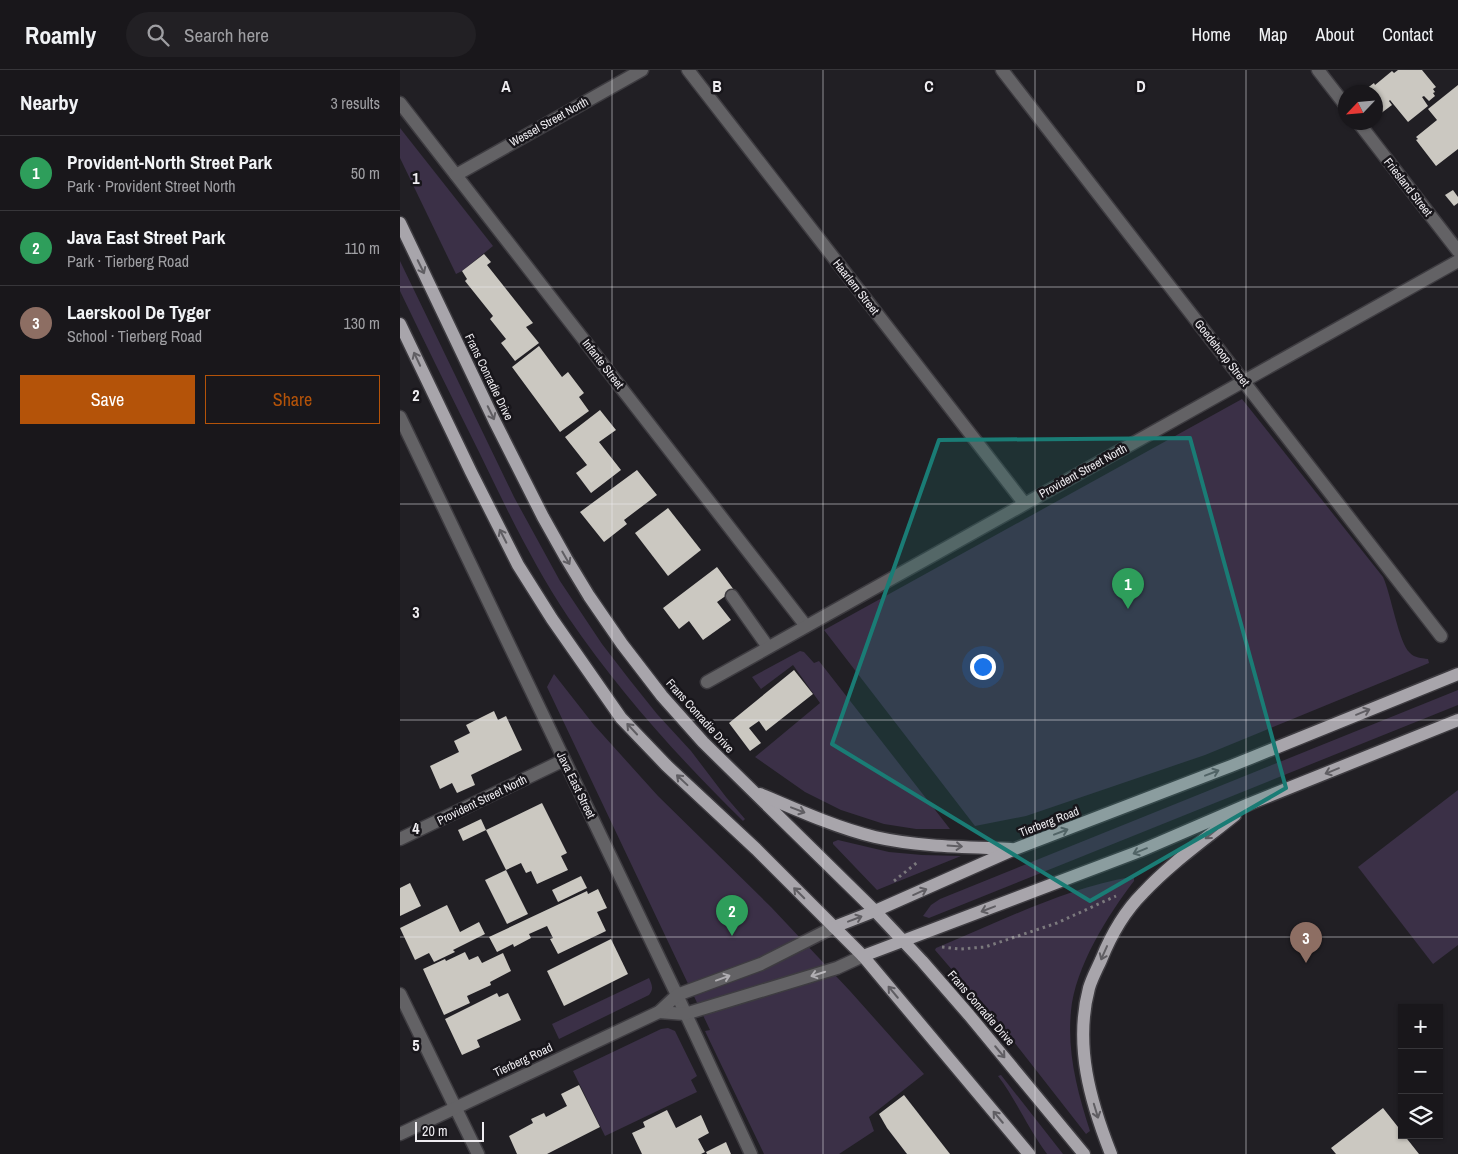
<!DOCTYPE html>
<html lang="en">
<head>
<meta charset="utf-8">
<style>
	:root { --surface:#19171b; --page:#222024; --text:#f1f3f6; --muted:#9f9fa3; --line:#37363a; --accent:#b45309 }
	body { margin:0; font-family:"Archivo Narrow",sans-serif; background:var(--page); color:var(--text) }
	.controls { position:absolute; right:15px; bottom:15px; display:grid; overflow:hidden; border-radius:0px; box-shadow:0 1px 4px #0004 }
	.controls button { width:45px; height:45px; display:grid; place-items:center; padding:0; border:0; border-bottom:1px solid var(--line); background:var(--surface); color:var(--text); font:25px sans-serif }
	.compass { position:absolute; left:938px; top:15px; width:45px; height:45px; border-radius:50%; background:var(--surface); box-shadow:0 1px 4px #0004; rotate:244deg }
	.scale { position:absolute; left:15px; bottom:12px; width:69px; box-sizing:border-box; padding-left:5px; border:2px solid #efedf1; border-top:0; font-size:14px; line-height:18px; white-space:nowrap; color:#efedf1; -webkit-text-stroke:4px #18161b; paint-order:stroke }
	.you { position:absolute; left:582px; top:596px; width:18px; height:18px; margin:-12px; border:4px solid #fff; border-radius:50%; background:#1a73e8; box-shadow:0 0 0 8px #1a73e833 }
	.badge { display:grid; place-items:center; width:32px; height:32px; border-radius:50%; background:var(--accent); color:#fff; font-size:16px; font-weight:700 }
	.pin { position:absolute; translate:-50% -41px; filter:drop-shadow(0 1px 2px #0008) }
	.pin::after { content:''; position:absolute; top:26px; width:18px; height:15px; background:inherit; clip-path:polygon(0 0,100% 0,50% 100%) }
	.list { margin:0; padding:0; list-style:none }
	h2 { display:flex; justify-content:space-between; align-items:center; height:65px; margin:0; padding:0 20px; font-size:21px }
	h2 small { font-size:16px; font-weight:400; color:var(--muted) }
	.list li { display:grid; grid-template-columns:32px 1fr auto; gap:15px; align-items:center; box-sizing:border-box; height:75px; padding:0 20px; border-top:1px solid var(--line) }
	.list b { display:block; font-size:19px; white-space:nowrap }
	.list p { margin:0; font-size:16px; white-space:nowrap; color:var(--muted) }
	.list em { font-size:16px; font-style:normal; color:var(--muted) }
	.actions { display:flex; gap:10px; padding:15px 20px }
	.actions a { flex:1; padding:11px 0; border:1px solid var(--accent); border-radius:0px; text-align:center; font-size:18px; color:var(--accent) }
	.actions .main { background:var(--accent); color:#fff }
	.icon { flex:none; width:28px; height:28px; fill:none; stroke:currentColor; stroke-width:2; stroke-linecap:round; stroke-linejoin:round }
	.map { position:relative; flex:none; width:1058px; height:1084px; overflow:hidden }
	header { display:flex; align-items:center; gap:30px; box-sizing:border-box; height:70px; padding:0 25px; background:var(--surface); border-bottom:1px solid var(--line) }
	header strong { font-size:24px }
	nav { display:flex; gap:28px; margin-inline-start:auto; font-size:18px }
	.search { width:350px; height:45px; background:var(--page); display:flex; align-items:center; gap:12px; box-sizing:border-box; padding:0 18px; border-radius:28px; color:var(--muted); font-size:19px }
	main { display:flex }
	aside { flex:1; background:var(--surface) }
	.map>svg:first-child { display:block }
	.green { fill:#3b3047 }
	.building { fill:#cbc8c1 }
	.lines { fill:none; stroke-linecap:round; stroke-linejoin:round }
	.minor-casing { stroke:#3e3c41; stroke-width:15 }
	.major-casing { stroke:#3e3c41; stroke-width:15 }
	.path { stroke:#7b797d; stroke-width:3; stroke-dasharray:2.5 4; stroke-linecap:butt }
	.minor { stroke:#636265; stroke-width:12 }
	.major { stroke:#a8a5ab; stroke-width:12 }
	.oneway { stroke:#605e63 }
	.oneway2 { stroke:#b0aeb2 }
	.marked { fill:#1a7c75; fill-opacity:0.2; stroke:#1a7c75; stroke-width:4; stroke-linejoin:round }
	.grid { fill:none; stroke:#efedf1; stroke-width:1; stroke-opacity:0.55 }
	.labels { text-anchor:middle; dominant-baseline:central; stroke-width:5; stroke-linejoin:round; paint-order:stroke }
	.street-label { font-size:12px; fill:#efedf1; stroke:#18161b }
	.grid-label { font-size:16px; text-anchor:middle; font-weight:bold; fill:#efedf1; stroke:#18161b; stroke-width:5; stroke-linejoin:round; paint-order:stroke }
</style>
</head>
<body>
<header>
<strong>Roamly</strong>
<div class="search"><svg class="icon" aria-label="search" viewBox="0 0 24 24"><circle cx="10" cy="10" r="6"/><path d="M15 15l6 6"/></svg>Search here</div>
<nav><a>Home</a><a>Map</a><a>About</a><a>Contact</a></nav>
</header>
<main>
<aside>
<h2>Nearby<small>3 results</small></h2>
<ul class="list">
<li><span class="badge" style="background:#2e9e5b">1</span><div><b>Provident-North Street Park</b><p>Park · Provident Street North</p></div><em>50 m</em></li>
<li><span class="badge" style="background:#2e9e5b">2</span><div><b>Java East Street Park</b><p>Park · Tierberg Road</p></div><em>110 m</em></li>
<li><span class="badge" style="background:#8d6e63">3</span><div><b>Laerskool De Tyger</b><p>School · Tierberg Road</p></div><em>130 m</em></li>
</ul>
<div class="actions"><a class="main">Save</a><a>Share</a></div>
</aside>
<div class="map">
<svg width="1058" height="1084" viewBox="0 0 1058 1084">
	<rect width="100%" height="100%" fill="#211f24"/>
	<g class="green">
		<path d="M0,58L93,176L62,201L56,204L0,88Z"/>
		<path d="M0,191L114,427L160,511L202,574L229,609L257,644L291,681L326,727L345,749L343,751C279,688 219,622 168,547C134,496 107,440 80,384C53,330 26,275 0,221Z"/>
		<path d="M842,329L983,507C991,524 999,574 1010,583C1015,588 1021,588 1028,589L1029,593L805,685L626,746L575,756L424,560Z"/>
		<path d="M400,581L404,582L414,593L419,591L550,759H516L484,754L441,740L405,722L355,687L420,633L393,595L361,619L352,607Z"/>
		<path d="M154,604L194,655L258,726L371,837L450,921L524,1004L469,1047L474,1061L439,1084H364L305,961L310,960L147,617Z"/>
		<path d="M1058,620V635L529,848L523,846L531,835L540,829Z"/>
		<path d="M1058,720V875L1033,894L958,797Z"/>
		<path d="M438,770L489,782L522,785L561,786L477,820L433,774V772Z"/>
		<path d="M731,807L734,808V811C708,845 675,897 671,941C667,982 677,1021 690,1061L686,1064L614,972L535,880L536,878C597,853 665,818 731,807Z"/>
		<path d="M249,908C252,915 254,919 249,925L159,969L152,954Z"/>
		<path d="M268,958L275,961L297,1006L291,1010L297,1022L205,1066L173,1001L261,959Z"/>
		<path d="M601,1005L663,1084H647C628,1059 617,1031 598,1006Z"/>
	</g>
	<g class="building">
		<path d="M998,0H1022L1036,17L1033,19L1035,22L1033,23L1035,26L1029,31L1024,26L1022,27L1028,36L1008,52L990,30L989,31L992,35L976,47V22H962L974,13L975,15L992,1L994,3Z"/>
		<path d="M1058,15V79L1036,96L1016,70L1018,69L1016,67L1037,50L1028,39Z"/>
		<path d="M1053,120L1058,127V133L1054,136L1045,125Z"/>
		<path d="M84,184L91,192L87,195L133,253L126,257L139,273L115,291L101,273L106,269L90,249L93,246L65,211L67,209L62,201Z"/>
		<path d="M139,276L162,307L168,302L184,323L179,327L189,341L160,362L112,297Z"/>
		<path d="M200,340L216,360L199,372L221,400L191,423L176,403L187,395L165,367Z"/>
		<path d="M237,400L257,425L224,450L227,454L204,472L180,442Z"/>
		<path d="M268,438L301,480L268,506L235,463Z"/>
		<path d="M317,497L334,520L317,532L331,550L303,570L289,551L279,559L263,538Z"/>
		<path d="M394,600L413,624L366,661L359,651L349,658L361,673L350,681L329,653Z"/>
		<path d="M94,641L98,650L106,646L122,680L71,705L75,715L57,723L52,713L40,719L30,696L59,682L54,671L70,663L66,655Z"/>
		<path d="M142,733L167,783L161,786L168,800L137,814L131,801L126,803L121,793L106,800L86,760Z"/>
		<path d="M81,749L86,760L63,771L58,760Z"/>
		<path d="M106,800L128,844L107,854L85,810Z"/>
		<path d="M181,806L187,818L158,832L152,820Z"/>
		<path d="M10,813L21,836L0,846V818Z"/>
		<path d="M198,819L207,838L197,842L206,861L158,884L150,869L153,868L147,856L129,864L131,868L114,877L113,874L97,882L89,867L187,821L188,824Z"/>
		<path d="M47,835L60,862L79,852L85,864L53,880L55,882L34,892L29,883L15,890L0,858Z"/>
		<path d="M211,869L228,904L164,936L147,901Z"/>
		<path d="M65,882L69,890L78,886L82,893L103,883L111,901L90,912L91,915L67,926L70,933L44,945L23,899L45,889L46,891Z"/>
		<path d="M97,923L99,927L108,923L121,950L77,970L80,977L62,985L45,949Z"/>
		<path d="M179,1015L200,1057L147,1084H117L109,1066L133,1053L131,1049L144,1043L146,1047L167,1036L161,1024Z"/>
		<path d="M504,1025L550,1084H507L487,1058L479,1044Z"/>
		<path d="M983,1038L1002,1062V1065H1004L1019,1084H936L931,1078Z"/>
		<path d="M267,1040L276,1058L301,1045L309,1063L298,1069L305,1082L301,1084H242L232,1063L245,1057L243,1052Z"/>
		<path d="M326,1072L331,1084H307L306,1082Z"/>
	</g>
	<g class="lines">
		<defs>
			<g id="minor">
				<path d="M288,0L624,433"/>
				<path d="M602,0L1041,566"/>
				<path d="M918,0L946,36"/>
				<path d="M0,33L406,556"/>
				<path d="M958,52L1058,181"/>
				<path d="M56,105L242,0"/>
				<path d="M0,347L277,925L351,1084"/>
				<path d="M332,526L368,577"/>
				<path d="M307,612C557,470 809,333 1058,191"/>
				<path d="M0,769L164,690"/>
				<path d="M0,924L78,1084"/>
				<path d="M259,942L285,944L437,898L463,886"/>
				<path d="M0,1064L259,942L277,925L361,894L434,857"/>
			</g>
			<g id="major">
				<path d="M0,153L94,350L143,447L166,488L189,526L222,574L262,626L303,672L475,841L522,891L569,945L684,1084"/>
				<path d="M0,254L71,402L118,495L152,549L221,648L266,695L356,779L463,886L629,1084"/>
				<path d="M360,724C395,739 437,758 475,767C519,777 566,777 611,779"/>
				<path d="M434,857L475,841L615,779L831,696L1058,604"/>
				<path d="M463,886L740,781L849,734L1058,650"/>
				<path d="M711,1084C690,1031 674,975 689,918C692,908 697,899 701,890C711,865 724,842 743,823C770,794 804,770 835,745"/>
			</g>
		</defs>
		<use href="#minor" class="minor-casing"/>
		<use href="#major" class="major-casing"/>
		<g class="path">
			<path d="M494,811L519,791"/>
			<path d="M542,877L560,879L585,877L657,853L716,826"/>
		</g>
		<use href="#minor" class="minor"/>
		<use href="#major" class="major"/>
	</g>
	<defs><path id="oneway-shaft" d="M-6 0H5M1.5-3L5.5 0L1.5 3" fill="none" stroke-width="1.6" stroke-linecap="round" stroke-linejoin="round" transform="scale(1.25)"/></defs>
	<g class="oneway">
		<use href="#oneway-shaft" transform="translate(21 197) rotate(64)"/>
		<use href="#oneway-shaft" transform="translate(17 289) rotate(-115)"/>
		<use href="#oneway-shaft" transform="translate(91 343) rotate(64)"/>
		<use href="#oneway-shaft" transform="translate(103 466) rotate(-117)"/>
		<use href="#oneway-shaft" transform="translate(166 488) rotate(60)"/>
		<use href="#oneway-shaft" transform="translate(963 642) rotate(-22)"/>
		<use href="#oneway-shaft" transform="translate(232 659) rotate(-133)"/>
		<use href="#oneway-shaft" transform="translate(932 701) rotate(158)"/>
		<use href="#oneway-shaft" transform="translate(812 703) rotate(-21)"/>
		<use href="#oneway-shaft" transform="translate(282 710) rotate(-137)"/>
		<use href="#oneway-shaft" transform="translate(398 740) rotate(21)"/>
		<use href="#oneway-shaft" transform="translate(661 762) rotate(-21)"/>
		<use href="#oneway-shaft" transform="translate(811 764) rotate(141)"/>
		<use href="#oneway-shaft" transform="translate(555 776) rotate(4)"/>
		<use href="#oneway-shaft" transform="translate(740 781) rotate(158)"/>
		<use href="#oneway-shaft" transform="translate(520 822) rotate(-24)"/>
		<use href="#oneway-shaft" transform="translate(399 823) rotate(-135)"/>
		<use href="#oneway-shaft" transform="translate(588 839) rotate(159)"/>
		<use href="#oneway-shaft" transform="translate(455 849) rotate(-21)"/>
		<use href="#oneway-shaft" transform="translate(704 883) rotate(114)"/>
		<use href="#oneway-shaft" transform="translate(493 922) rotate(-130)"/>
		<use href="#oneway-shaft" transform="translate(600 982) rotate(50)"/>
		<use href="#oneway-shaft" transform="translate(696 1041) rotate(73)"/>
		<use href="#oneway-shaft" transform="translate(598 1047) rotate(-130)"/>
	</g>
	<g class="oneway2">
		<use href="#oneway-shaft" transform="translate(418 904) rotate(162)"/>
		<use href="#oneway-shaft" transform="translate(323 908) rotate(-20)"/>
	</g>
	<path class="marked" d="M790,368L886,718L690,831L432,674L539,370Z"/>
	<path class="grid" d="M212,0V1084M423,0V1084M635,0V1084M846,0V1084M0,217H1058M0,434H1058M0,650H1058M0,867H1058"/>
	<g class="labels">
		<g class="street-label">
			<text transform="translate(149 52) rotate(-29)">Wessel Street North</text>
			<text transform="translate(1008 117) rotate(52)">Friesland Street</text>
			<text transform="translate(456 217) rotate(52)">Haarlem Street</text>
			<text transform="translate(822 283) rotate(52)">Goedehoop Street</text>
			<text transform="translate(203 294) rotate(52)">Infante Street</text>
			<text transform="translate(89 307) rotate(64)">Frans Conradie Drive</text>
			<text transform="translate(683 401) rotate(-29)">Provident Street North</text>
			<text transform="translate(300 646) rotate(48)">Frans Conradie Drive</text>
			<text transform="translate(176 715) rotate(64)">Java East Street</text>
			<text transform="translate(82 730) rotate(-26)">Provident Street North</text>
			<text transform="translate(649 752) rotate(-21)">Tierberg Road</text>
			<text transform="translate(581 938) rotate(49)">Frans Conradie Drive</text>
			<text transform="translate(123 990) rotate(-25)">Tierberg Road</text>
		</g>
	</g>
	<g class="grid-label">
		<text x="106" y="22">A</text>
		<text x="317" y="22">B</text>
		<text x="529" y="22">C</text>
		<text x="741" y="22">D</text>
		<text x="16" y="114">1</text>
		<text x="16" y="331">2</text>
		<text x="16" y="548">3</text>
		<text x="16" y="764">4</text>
		<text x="16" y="981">5</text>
	</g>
</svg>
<div class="controls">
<button>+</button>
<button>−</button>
<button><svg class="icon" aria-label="layers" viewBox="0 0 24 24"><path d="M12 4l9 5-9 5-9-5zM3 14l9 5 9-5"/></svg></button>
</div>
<svg class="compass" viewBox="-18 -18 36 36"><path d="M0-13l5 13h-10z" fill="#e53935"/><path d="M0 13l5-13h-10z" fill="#9f9fa3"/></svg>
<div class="scale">20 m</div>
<div class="you"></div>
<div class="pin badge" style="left:728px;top:539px;background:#2e9e5b">1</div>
<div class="pin badge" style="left:332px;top:866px;background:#2e9e5b">2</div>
<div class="pin badge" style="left:906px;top:893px;background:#8d6e63">3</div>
</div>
</main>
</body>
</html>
